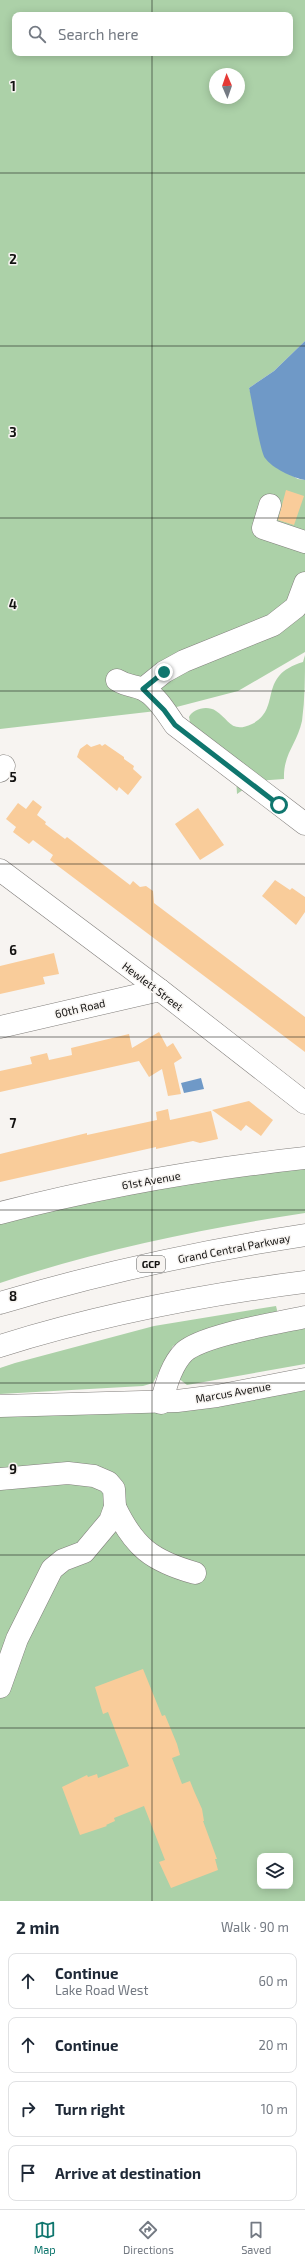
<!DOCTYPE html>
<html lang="en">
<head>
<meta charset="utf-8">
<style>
	:root { --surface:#fff; --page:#f6f6f7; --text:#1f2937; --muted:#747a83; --line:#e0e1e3; --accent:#0f766e }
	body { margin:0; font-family:"Exo 2",sans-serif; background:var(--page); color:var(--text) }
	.controls { position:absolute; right:12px; bottom:12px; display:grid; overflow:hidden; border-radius:8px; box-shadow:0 2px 10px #0003 }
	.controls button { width:36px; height:36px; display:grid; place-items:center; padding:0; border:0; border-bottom:1px solid var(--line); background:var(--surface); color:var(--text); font:20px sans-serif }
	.compass { position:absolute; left:209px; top:68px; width:36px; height:36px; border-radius:50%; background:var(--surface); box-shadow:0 2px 10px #0003; rotate:358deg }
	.stop { position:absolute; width:12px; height:12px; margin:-9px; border:3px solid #0f766e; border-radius:50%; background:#fff }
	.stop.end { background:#0f766e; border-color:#fff; box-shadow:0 1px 4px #0008 }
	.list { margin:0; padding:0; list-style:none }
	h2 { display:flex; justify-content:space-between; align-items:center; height:52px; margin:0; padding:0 16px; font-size:17px }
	h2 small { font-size:13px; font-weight:400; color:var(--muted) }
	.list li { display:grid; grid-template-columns:26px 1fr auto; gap:12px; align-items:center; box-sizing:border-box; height:56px; margin:0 8px 8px; padding:0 8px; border:1px solid var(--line); border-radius:8px }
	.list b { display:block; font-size:15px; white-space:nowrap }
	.list p { margin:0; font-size:13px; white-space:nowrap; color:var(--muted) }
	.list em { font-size:13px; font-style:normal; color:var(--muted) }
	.icon { flex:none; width:22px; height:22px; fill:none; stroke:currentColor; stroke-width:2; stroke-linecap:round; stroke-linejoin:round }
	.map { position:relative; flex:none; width:305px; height:1901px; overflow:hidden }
	.search { position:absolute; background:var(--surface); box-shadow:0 2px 10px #0003; left:12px; right:12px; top:12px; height:44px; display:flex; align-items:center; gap:10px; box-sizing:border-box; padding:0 14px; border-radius:8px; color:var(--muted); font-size:15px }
	.sheet { height:308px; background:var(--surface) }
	nav { display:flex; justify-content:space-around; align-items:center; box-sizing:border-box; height:56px; border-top:1px solid var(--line); background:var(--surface); font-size:11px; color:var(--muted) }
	nav a { display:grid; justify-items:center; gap:2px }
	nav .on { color:var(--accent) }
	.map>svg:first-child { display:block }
	.green { fill:#acd1a8; fill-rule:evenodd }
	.water { fill:#6f99c7 }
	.building { fill:#f9cc9a }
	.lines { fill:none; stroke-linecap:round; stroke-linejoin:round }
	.minor-casing { stroke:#827f7c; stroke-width:23 }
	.major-casing { stroke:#827f7c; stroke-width:23 }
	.highway-casing { stroke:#827f7c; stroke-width:23 }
	.minor { stroke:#fff; stroke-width:22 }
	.major { stroke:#fff; stroke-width:22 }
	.highway { stroke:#fff; stroke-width:22 }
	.route { stroke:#0f766e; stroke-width:5 }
	.grid { fill:none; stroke:#131211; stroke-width:1; stroke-opacity:0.55 }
	.labels { text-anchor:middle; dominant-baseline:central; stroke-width:3; stroke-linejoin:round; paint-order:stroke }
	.shield { fill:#f7f4f1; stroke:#575654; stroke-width:1 }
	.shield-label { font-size:10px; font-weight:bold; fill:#131211 }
	.street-label { font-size:11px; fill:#131211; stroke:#f7f4f1 }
	.grid-label { font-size:13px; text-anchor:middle; font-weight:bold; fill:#131211; stroke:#f7f4f1; stroke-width:3; stroke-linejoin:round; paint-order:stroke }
</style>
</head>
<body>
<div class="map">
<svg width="305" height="1901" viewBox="0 0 305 1901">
	<rect width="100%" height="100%" fill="#f7f4f1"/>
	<g class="green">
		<path d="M0,0H305V341L274,371L249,388L274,466L298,479L305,480V652L238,691L165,710L0,729ZM15,15H290V53H15ZM215,74H239V98H215Z"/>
		<path d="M305,655C305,677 305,699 302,721C297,744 283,754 284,779L256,781L237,794L236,777L191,727L189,717C193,709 207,705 216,711C229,719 231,734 252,724C283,708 256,676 303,662Z"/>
		<path d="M305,1163V1213C202,1229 99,1250 0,1283V1221L86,1199Z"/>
		<path d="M276,1306L278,1314L197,1333L173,1346L153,1383L143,1386L0,1394V1368L15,1363L154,1326Z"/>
		<path d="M305,1323V1364L187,1385L178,1378L181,1367L197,1352Z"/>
		<path d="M305,1379V1901H0V1406ZM260,1856H290V1886H260Z"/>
	</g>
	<g class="water">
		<path d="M305,341V480C293,478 272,468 265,458C260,451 252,400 249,388L274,371Z"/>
		<path d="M201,1078L204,1089L184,1093L181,1083Z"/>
	</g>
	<g class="building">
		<path d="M286,490L304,496L294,525L278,520Z"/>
		<path d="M87,744L91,747L100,744L102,746L105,744L124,757V759L134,766L133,769L142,777L128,795L119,787L117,791L77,757L80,749Z"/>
		<path d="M33,800L42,807L37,815L46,822L45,824L65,839L67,837L130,885L133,881L140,887L146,886L153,891L154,903L305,1017V1052L50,860L53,855L33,840L29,844L13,832L16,827L6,819L18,803L26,809Z"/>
		<path d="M198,808L224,845L200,860L175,824Z"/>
		<path d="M275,880L290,890L292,888L305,897V912L296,925L262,896Z"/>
		<path d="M54,953L59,974L43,977L45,984L0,994V966Z"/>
		<path d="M159,1032L167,1047L173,1043L182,1058L174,1063L181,1094L168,1096L162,1069L149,1077L139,1061L0,1092V1071L32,1064L30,1057L47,1053L49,1060L72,1055L71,1048L129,1034L132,1048Z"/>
		<path d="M249,1101L273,1120L261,1136L246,1125L241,1131L212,1110Z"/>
		<path d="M168,1109L170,1120L211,1111L218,1139L200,1143L193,1141L156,1149V1147L0,1182V1154L87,1133V1135L157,1120L156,1112Z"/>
		<path d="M143,1669L162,1716L165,1715L177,1744L180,1755L172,1758L182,1784L190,1781L194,1791L202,1809L204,1821H203L217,1859H215L218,1870L171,1888L159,1862L165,1860L144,1806L114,1818L115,1821L106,1825L107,1826L80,1835L62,1787L87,1775L88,1777L97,1774L98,1778L129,1766L108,1712L103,1714L95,1687Z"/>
	</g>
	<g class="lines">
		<defs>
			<g id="minor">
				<path d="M270,505L263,528L305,542"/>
				<path d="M117,680C128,687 135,685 144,690C157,696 167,714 175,725L305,824"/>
				<path d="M143,689L164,672L184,661L273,625L296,607L305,583"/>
				<path d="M0,771L4,766"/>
				<path d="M0,870L160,990L305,1103"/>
				<path d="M0,1027L160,990"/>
				<path d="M0,1213C100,1187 202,1169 305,1158"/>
				<path d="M0,1479L68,1473L94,1476L108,1482L114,1489L115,1507L110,1521L84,1552L63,1560L52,1569L17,1639L0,1687"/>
				<path d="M115,1507C134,1547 152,1561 195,1573"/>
			</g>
			<path id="major" d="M0,1406L177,1401L217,1396L305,1379"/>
			<g id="highway">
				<path d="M0,1303C100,1273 202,1251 305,1235"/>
				<path d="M0,1346C99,1315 202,1295 305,1282"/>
				<path d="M161,1403C166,1386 171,1365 184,1352C203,1335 278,1323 305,1317"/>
			</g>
		</defs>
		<use href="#minor" class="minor-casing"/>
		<use href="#major" class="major-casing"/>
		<use href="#highway" class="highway-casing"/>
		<use href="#minor" class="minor"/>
		<use href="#major" class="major"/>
		<use href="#highway" class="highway"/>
	</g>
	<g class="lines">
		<path class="route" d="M164,672L143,689L164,710L175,725L279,805"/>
	</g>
	<path class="grid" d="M152,0V15M152,53V1901M0,173H305M0,346H305M0,518H305M0,691H305M0,864H305M0,1037H305M0,1210H305M0,1383H305M0,1555H305M0,1728H305"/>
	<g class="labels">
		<rect class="shield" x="137" y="1256" width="28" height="16" rx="3"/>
		<g class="shield-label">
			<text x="151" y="1264">GCP</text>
		</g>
		<g class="street-label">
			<text transform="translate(153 986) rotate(37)">Hewlett Street</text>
			<text transform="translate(80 1008) rotate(-13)">60th Road</text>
			<text transform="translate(151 1180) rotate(-10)">61st Avenue</text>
			<text transform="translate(234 1248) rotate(-11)">Grand Central Parkway</text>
			<text transform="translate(233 1392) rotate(-10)">Marcus Avenue</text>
		</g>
	</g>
	<g class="grid-label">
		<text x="13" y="91">1</text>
		<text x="13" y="264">2</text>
		<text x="13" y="437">3</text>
		<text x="13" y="609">4</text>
		<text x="13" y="782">5</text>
		<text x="13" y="955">6</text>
		<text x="13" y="1128">7</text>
		<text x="13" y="1301">8</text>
		<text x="13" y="1474">9</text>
	</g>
</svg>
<div class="controls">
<button><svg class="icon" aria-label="layers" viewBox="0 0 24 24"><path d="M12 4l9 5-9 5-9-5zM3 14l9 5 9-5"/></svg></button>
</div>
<svg class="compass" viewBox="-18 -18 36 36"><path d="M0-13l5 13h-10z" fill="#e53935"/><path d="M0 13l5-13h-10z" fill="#747a83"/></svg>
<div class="stop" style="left:279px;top:805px"></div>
<div class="stop end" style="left:164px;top:672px"></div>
<div class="search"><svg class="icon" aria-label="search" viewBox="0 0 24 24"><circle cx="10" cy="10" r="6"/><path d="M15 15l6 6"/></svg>Search here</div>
</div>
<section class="sheet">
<h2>2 min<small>Walk · 90 m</small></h2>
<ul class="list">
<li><svg class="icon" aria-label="ahead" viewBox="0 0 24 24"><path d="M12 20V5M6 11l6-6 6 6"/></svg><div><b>Continue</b><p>Lake Road West</p></div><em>60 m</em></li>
<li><svg class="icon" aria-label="ahead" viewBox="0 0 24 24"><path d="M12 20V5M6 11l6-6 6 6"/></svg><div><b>Continue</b></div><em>20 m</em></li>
<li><svg class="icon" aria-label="right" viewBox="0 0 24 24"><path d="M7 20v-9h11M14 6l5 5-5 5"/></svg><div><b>Turn right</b></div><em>10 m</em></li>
<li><svg class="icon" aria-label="arrive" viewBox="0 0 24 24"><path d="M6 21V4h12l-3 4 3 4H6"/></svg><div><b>Arrive at destination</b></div></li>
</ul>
</section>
<nav>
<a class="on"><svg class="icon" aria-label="map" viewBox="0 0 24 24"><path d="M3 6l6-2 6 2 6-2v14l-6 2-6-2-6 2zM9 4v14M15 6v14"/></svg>Map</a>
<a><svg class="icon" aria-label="directions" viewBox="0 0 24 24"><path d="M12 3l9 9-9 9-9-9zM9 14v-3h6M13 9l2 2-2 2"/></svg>Directions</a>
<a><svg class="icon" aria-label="saved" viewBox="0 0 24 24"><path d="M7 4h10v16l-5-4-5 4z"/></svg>Saved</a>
</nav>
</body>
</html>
